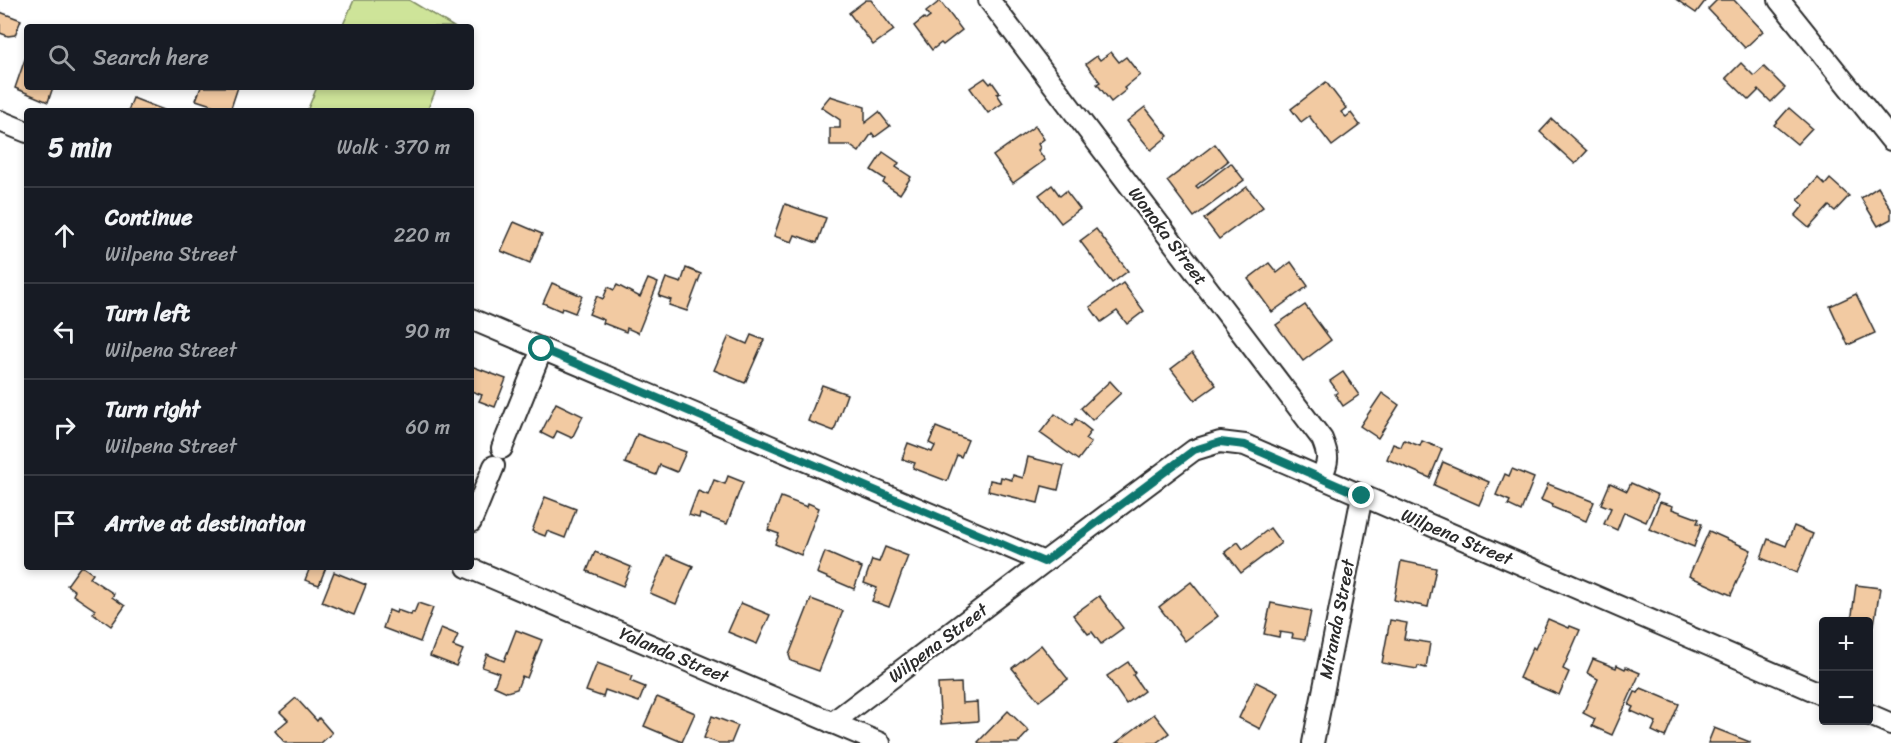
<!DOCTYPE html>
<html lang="en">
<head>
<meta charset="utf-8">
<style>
	:root { --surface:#171b24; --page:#20242c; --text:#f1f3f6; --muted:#9ea1a6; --line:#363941 }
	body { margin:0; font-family:Sriracha,sans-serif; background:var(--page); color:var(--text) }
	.controls { position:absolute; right:18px; bottom:18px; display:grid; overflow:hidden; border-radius:6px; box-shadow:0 3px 9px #0003 }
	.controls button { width:54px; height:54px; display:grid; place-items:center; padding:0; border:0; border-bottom:2px solid var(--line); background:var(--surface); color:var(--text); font:30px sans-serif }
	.stop { position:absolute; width:18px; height:18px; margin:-14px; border:4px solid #0f766e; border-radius:50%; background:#fff }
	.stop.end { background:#0f766e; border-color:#fff; box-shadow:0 2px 6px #0008 }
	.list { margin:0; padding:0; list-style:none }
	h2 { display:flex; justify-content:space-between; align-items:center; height:78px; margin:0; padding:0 24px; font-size:26px }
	h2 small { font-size:20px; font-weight:400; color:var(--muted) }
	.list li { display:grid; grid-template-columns:39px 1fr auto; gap:18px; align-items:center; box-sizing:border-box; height:96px; padding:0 24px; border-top:2px solid var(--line) }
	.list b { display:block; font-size:22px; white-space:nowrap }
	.list p { margin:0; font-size:20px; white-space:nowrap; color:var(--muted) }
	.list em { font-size:20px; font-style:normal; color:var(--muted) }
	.icon { flex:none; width:33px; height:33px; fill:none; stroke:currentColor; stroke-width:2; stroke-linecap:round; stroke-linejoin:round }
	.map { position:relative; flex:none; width:1891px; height:743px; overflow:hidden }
	.search { position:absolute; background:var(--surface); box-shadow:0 3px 9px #0003; left:24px; top:24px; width:450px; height:66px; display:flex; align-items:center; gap:15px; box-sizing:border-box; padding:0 21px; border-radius:6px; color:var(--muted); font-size:22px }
	.panel { position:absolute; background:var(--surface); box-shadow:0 3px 9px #0003; left:24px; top:108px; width:450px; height:462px; border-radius:6px }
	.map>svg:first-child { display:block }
	.green { fill:#cee499; stroke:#7c8862; stroke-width:1.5 }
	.building { fill:#f2caa2; stroke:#2b2b2b; stroke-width:1.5 }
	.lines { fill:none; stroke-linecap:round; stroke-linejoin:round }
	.minor-casing { stroke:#2b2b2b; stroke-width:24 }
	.minor { stroke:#fff; stroke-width:20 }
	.route { stroke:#0f766e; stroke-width:8 }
	.labels { text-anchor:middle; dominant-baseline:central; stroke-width:4.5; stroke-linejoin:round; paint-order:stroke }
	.street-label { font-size:18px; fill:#2b2b2b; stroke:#fff }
</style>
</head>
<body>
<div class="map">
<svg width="1891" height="743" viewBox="0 0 1891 743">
	<rect width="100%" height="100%" fill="#fff"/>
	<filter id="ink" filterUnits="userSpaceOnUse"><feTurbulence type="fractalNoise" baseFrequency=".0167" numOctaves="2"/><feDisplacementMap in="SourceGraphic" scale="12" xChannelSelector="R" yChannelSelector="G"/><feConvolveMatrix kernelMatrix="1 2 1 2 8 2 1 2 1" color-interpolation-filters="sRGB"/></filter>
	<g filter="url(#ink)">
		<g class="green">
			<path d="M354,0H409L454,27H342Z"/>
			<path d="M317,87H437L427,111H307Z"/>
		</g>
		<g class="building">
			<path d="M866,0H871L894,30L873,45L849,13Z"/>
			<path d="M1677,0H1706L1696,13Z"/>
			<path d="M1717,0H1734L1763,31L1745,48L1708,9Z"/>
			<path d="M940,1L962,30L943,45L941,43L932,50L914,26L924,18L926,20L930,17L926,12Z"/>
			<path d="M0,12L21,20L15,35L8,36L0,33Z"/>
			<path d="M1111,52L1119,62L1126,57L1140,75L1124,88L1126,90L1111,102L1097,84L1100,82L1086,64L1097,56L1100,60Z"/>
			<path d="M25,59L27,60V87H53L48,102L15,88Z"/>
			<path d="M1741,63L1754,76L1764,67L1785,88L1771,102L1759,90L1749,100L1726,78Z"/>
			<path d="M985,78L990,84L992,82L1000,93L997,94L1003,103L988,113L970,88Z"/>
			<path d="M1326,82L1346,108L1341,112L1346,117L1351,113L1360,125L1332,146L1309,116L1301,122L1291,109Z"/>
			<path d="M201,87H238L230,111L196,100Z"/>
			<path d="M830,96L865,107V123L879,112L890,126L875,137L872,133L859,152L849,145H830V128H840V120L821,107Z"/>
			<path d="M133,98L164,110V111H128Z"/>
			<path d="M1145,107L1168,136L1151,150L1127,121Z"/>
			<path d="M1789,108L1812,128L1797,144L1774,125Z"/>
			<path d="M1552,119L1587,151L1575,164L1540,132Z"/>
			<path d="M1035,126L1044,139L1038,144L1040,148L1038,150L1045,160L1013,183L993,156Z"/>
			<path d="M1215,144L1228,161L1196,186L1198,188L1231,163L1244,180L1194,217L1167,181Z"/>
			<path d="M883,152L899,163L896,167L911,177L900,194L883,183L885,179L871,170Z"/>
			<path d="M1818,178L1825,185L1830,179L1849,196L1835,211L1829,206L1809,228L1795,216L1804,205L1798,200Z"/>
			<path d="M1052,185L1060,196L1066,191L1080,209L1061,223L1039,195Z"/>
			<path d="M1247,187L1263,207L1219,239L1204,219Z"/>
			<path d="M1878,187L1891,209V219L1878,226L1861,198Z"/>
			<path d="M785,204L826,218L817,243L795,235L792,242L774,236Z"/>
			<path d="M514,222L542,234L530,263L501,251Z"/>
			<path d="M1096,229L1128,271L1112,283L1080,241Z"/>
			<path d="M1291,262L1308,286L1272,312L1248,279L1269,263L1277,273Z"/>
			<path d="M686,268L701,274L687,311L669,305L671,300L659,296L666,278L681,283Z"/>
			<path d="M648,279L658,283L638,333L627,328L626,332L603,323L604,320L589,314L597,296L603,299L608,287L614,290L617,285L640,297Z"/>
			<path d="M552,283L582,296L575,313L562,308L561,311L543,303Z"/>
			<path d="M1123,283L1144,311L1127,324L1117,311L1101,322L1090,307Z"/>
			<path d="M1856,294L1875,333L1848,345L1830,306Z"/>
			<path d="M1305,305L1331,340L1303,361L1276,325Z"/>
			<path d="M751,335L764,340L745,383L714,370L729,336L747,344Z"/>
			<path d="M1192,353L1216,385L1195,400L1171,369Z"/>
			<path d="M471,366L506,379L495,407L479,401L482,395L471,391Z"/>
			<path d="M1343,372L1359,395L1343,406L1335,394L1338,392L1330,381Z"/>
			<path d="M1110,381L1121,393L1092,420L1081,408Z"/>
			<path d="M822,385L847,394L834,431L808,421Z"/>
			<path d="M1382,393L1399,405L1378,438L1360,426Z"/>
			<path d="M556,403L583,416L572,438L557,431L553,439L541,433Z"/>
			<path d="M1055,414L1072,426L1076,419L1091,431L1085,439L1091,443L1078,460L1040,433Z"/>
			<path d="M936,427L968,440L961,457L957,455L947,481L913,468L915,463L902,459L908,443L932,452L935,446L929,443Z"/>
			<path d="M637,434L686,452L677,472L660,465L656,475L625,463Z"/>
			<path d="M1404,440L1420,446L1422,441L1442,449L1430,478L1387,459L1393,444L1401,447Z"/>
			<path d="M1028,457L1064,466L1058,490L1042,486L1038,503L988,491L990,480L1000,482L1001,477L1012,480L1013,475L1023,478Z"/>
			<path d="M1443,462L1489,482L1479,505L1434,485Z"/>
			<path d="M1512,469L1534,478L1521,511L1508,505L1510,501L1496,495L1505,474L1509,476Z"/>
			<path d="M728,476L743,482L727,524L700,514L699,518L689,515L698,491L708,495L714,480L725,484Z"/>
			<path d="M1610,483L1627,491L1631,483L1658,495L1646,522L1624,512L1617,530L1604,524L1611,508L1601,504Z"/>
			<path d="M1548,484L1594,502L1586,521L1552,507L1553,505L1541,500Z"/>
			<path d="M545,497L576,509L565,538L547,531L545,536L532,531Z"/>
			<path d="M781,497L807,507L808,503L819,508L801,555L775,544L779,534L768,530Z"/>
			<path d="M1660,502L1673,506L1672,509L1699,519L1697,523L1702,524L1694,547L1649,529Z"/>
			<path d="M1794,526L1813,534L1797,573L1761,558L1768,539L1786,546Z"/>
			<path d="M1270,528L1281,543L1241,573L1225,552L1238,542L1243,549Z"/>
			<path d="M1709,531L1751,550L1731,595L1689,576Z"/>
			<path d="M885,547L908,556L889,607L872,601L877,588L864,583L872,560L879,562Z"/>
			<path d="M595,552L631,567L623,586L587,571Z"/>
			<path d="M825,552L862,568L854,589L817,573Z"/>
			<path d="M667,555L693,566L676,604L650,593Z"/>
			<path d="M1401,561L1436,568L1428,607L1394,600Z"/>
			<path d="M80,567H83L93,574L90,578L114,594L112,597L125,606L111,626L93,613L95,610L73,595L75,591L67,585Z"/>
			<path d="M301,567H326L319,585L305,580L309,570Z"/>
			<path d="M334,572L366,585L354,615L322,602Z"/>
			<path d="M1191,582L1218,616L1185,641L1159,607Z"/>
			<path d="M1856,585L1880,588L1874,625L1868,624V622H1851Z"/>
			<path d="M1099,596L1123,628L1101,644L1092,632L1088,634L1073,615Z"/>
			<path d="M811,599L843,611L819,671L791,661L789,655Z"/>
			<path d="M418,603L433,608L420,642L383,628L389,610L396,613L397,610L411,615L412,612L414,613Z"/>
			<path d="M741,603L770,615L757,644L728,632Z"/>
			<path d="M1271,603L1311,611L1305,640L1292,638L1293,634L1280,632L1279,637L1264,634Z"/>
			<path d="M1548,619L1569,628L1570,626L1580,630L1563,669L1569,672L1559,695L1519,678L1533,647L1535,649Z"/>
			<path d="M1390,620L1407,623L1404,639L1430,643L1426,668L1418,666L1417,669L1382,663Z"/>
			<path d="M441,628L458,635L453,646L463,650L456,666L430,656Z"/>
			<path d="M516,630L542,640L527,678L522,676L517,689L507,692L494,686L499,673L482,667L487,654L504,661Z"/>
			<path d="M1041,645L1068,679L1039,701L1012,668Z"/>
			<path d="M1593,659L1616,668L1617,665L1625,669L1626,667L1640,673L1612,735L1592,726L1595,719L1583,713L1598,679L1587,673Z"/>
			<path d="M1128,662L1135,673L1133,675L1144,691L1126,704L1107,676Z"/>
			<path d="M597,663L632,676L630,681L645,687L639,702L605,690L603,697L586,691Z"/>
			<path d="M1256,682L1278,693L1260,729L1239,718Z"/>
			<path d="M961,683L962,703L977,702L978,721L941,724L938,684Z"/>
			<path d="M1641,688L1679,704L1665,737L1652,731L1656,722L1631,711L1633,707L1629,705L1635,692L1638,693Z"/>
			<path d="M657,697L695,713L682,742L644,726Z"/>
			<path d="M296,698L317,721L319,718L332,733L321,743H285L275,731L288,720L280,712Z"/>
			<path d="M1008,711L1029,731L1018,743H979L978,742Z"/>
			<path d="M1154,714L1169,733L1156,743H1116Z"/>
			<path d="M712,716L738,726L731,743H718L704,738Z"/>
			<path d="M1714,728L1750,742V743H1708Z"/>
		</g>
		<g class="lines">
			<defs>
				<g id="minor">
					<path d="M989,0L1322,439C1329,456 1329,461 1321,478"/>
					<path d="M1779,0L1891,140"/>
					<path d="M0,121L27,132"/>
					<path d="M471,319L1044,562L1194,450L1220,442L1245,445L1824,695"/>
					<path d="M502,448L542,349"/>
					<path d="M471,522L494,466"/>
					<path d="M467,567L880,743"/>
					<path d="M1868,714L1891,724"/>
					<path d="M832,723L1044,562"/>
					<path d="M1313,743L1362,496"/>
				</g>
			</defs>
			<use href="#minor" class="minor-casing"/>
			<use href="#minor" class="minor"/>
		</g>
	</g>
	<g class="lines" filter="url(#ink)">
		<path class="route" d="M542,349L1044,562L1194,450L1220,442L1245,445L1362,496"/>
	</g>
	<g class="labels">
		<g class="street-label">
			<text transform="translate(1168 236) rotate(53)">Wonoka Street</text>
			<text transform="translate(1457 537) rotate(23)">Wilpena Street</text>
			<text transform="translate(1337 619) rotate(-79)">Miranda Street</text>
			<text transform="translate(938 643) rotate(-37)">Wilpena Street</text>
			<text transform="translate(674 655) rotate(23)">Yalanda Street</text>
		</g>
	</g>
</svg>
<div class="controls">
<button>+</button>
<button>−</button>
</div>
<div class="stop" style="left:542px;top:349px"></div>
<div class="stop end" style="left:1362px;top:496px"></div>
<div class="search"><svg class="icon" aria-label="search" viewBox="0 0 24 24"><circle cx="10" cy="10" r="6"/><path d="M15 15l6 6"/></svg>Search here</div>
<section class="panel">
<h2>5 min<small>Walk · 370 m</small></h2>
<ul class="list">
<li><svg class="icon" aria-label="ahead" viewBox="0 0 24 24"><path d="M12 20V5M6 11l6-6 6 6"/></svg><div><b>Continue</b><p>Wilpena Street</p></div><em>220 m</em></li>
<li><svg class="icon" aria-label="left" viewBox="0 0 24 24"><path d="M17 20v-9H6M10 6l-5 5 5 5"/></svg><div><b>Turn left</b><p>Wilpena Street</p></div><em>90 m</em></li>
<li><svg class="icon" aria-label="right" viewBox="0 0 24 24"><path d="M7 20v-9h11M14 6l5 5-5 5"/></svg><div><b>Turn right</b><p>Wilpena Street</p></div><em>60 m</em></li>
<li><svg class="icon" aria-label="arrive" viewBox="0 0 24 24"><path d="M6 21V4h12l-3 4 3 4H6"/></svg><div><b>Arrive at destination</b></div></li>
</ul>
</section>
</div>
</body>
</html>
